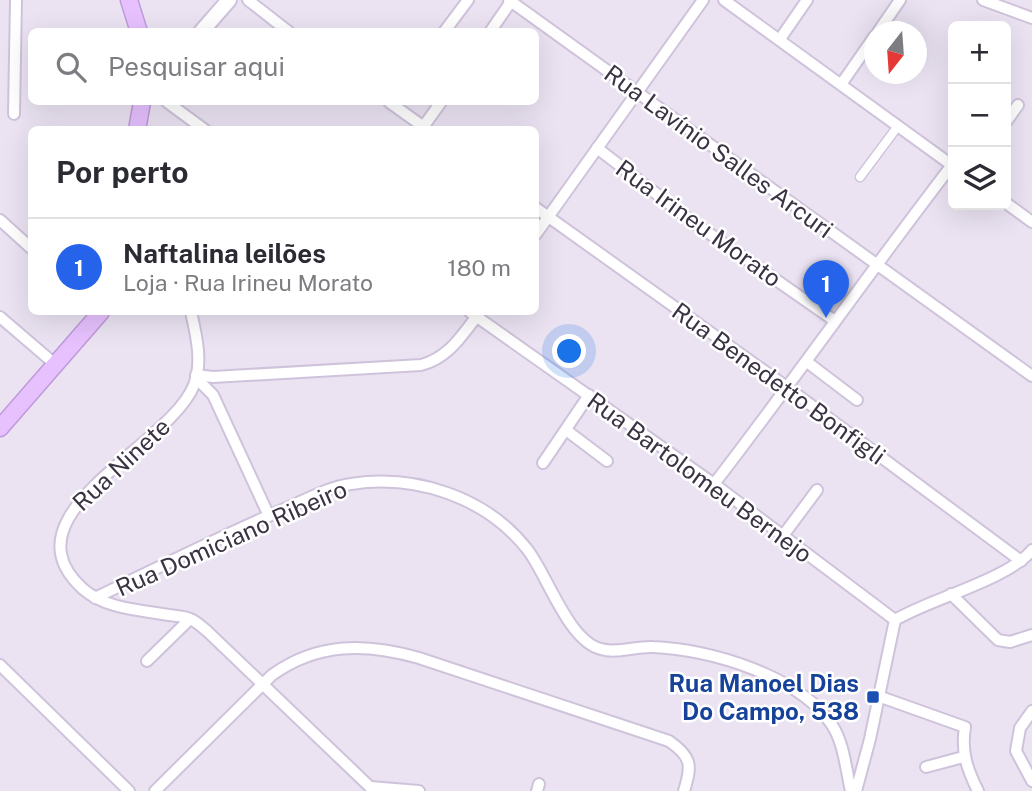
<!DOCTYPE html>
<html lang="pt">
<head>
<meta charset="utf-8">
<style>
	:root { --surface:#fff; --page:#f2f2f3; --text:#2b2b33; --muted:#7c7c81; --line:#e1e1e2; --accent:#2563eb }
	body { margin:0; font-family:"Public Sans",sans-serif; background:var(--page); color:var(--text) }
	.controls { position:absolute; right:21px; top:21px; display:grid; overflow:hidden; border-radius:10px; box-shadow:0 7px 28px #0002 }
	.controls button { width:63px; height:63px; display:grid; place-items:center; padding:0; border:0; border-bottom:2px solid var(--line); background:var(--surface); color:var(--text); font:35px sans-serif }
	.compass { position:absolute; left:864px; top:21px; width:63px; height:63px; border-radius:50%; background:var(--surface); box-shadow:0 7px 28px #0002; rotate:197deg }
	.you { position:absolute; left:570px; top:352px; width:24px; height:24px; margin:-18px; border:5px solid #fff; border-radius:50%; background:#1a73e8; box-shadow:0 0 0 10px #1a73e833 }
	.badge { display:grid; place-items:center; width:46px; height:46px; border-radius:50%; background:var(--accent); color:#fff; font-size:23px; font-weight:700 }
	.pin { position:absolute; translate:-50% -58px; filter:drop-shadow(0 2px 4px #0008) }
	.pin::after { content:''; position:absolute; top:37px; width:24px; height:21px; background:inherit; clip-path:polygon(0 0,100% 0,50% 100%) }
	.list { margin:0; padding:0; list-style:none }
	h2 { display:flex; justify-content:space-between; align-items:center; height:91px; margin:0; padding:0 28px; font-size:30px }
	h2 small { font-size:23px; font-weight:400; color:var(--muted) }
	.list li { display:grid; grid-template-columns:46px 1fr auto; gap:21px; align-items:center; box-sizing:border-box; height:98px; padding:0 28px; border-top:2px solid var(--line) }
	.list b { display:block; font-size:26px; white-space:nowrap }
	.list p { margin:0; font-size:23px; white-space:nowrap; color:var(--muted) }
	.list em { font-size:23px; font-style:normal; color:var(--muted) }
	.icon { flex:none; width:38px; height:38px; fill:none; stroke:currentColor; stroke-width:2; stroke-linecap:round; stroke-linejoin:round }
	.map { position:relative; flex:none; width:1032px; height:791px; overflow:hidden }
	.search { position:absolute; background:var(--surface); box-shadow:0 7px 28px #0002; left:28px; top:28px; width:511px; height:77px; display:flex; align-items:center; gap:18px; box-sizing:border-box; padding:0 24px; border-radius:10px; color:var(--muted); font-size:26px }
	.panel { position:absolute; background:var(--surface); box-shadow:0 7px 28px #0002; left:28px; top:126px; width:511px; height:189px; border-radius:10px }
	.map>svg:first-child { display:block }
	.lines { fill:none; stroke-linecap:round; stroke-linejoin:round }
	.pedestrian-casing { stroke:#cfc3db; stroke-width:11 }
	.minor-casing { stroke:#cfc3db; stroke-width:14 }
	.tertiary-casing { stroke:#cfc3db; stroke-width:18 }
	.secondary-casing { stroke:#bf99db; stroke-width:19 }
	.pedestrian { stroke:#fff; stroke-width:8 }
	.minor { stroke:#fff; stroke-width:10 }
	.tertiary { stroke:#fff; stroke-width:14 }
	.secondary { stroke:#e6c1fe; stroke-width:16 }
	.transit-dot { fill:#1a4fb4; stroke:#fff; stroke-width:2.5 }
	.labels { text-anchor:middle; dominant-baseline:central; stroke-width:5; stroke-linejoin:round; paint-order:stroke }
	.street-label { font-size:24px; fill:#3b3343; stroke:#fff }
	.transit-label { font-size:24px; font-weight:bold; fill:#164399; stroke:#fff; text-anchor:end }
</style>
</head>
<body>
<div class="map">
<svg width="1032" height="791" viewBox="0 0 1032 791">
	<rect width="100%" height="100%" fill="#ebe3f2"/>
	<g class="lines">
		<defs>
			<path id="pedestrian" d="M860,177L898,126"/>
			<g id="minor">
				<path d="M248,0L289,32"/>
				<path d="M509,0L1032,376"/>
				<path d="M724,0L953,166"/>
				<path d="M983,0L1032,18"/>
				<path d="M444,32L468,0"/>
				<path d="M490,32L512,0"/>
				<path d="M878,32L900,0"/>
				<path d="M780,39L807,0"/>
				<path d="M842,83L874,37"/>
				<path d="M167,102L205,130"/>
				<path d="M389,102L428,130"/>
				<path d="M14,114L16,0"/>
				<path d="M1006,122L1018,105"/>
				<path d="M421,130L441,102"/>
				<path d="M597,148L693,222L835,321"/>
				<path d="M1006,203L1032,222"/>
				<path d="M536,208L788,388L1021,561"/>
				<path d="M0,220L32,249"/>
				<path d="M536,234L703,0"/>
				<path d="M191,312C196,334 203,362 194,385C170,447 0,514 83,589C106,609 140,610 169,615C175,616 184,616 190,619C196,621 202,627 207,631L370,787"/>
				<path d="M470,312L714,484L895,620"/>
				<path d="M0,317L56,365"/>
				<path d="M807,362L857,400"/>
				<path d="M196,375L213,377L421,365C449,358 463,334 480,312"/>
				<path d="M196,378L213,395L269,516"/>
				<path d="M566,430L607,461"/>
				<path d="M543,463L589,395"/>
				<path d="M714,484C795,379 871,270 952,165"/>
				<path d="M782,537L817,490"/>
				<path d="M951,594L998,640L1010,642L1032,635"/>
				<path d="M95,598C157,568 219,537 282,510C304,501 328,487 351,484C416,474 486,497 527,549C547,574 568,641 601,649C617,654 636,646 653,647C710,649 800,676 832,725C844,743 846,770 851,791"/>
				<path d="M147,661L190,619"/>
				<path d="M0,665L129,791"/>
				<path d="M878,696L965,727C961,752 967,769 978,791"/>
				<path d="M1032,711L1020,728L1016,751L1032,781"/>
				<path d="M926,767L963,757"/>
				<path d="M370,787L419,791"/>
				<path d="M155,791L272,675C318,642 366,643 419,658L669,741C692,757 692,765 684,791"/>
				<path d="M537,791L539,784"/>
				<path d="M856,791L870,739L895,620C930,599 1009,579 1032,550"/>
			</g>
			<path id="tertiary" d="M201,32L229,0"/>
			<g id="secondary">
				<path d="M129,0L139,32"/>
				<path d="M137,130L142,102"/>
				<path d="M0,428L101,312"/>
			</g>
		</defs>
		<use href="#pedestrian" class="pedestrian-casing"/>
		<use href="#minor" class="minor-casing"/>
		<use href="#tertiary" class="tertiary-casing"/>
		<use href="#secondary" class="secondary-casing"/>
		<use href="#pedestrian" class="pedestrian"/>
		<use href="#minor" class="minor"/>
		<use href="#tertiary" class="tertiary"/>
		<use href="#secondary" class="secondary"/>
	</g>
	<rect class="transit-dot" x="866" y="690" width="14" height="14" rx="3.5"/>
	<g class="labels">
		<g class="street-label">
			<text transform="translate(719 151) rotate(36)">Rua Lavínio Salles Arcuri</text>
			<text transform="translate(699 223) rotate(36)">Rua Irineu Morato</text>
			<text transform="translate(779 383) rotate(36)">Rua Benedetto Bonfigli</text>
			<text transform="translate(121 464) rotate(-43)">Rua Ninete</text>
			<text transform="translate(700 477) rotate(36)">Rua Bartolomeu Bernejo</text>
			<text transform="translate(231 538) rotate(-24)">Rua Domiciano Ribeiro</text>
		</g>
		<g class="transit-label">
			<text x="859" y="683">Rua Manoel Dias<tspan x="859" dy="28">Do Campo, 538</tspan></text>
		</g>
	</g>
</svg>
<div class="controls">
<button>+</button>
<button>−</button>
<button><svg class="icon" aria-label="layers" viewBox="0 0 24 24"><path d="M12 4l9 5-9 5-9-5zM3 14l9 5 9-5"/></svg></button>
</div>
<svg class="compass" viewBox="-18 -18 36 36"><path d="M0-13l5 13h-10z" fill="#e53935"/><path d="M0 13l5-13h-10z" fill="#7c7c81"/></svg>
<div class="you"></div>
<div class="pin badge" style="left:826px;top:318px">1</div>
<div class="search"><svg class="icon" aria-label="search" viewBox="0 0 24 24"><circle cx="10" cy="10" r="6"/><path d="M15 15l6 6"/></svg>Pesquisar aqui</div>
<section class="panel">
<h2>Por perto<small></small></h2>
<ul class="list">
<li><span class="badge">1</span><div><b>Naftalina leilões</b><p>Loja · Rua Irineu Morato</p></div><em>180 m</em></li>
</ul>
</section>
</div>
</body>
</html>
